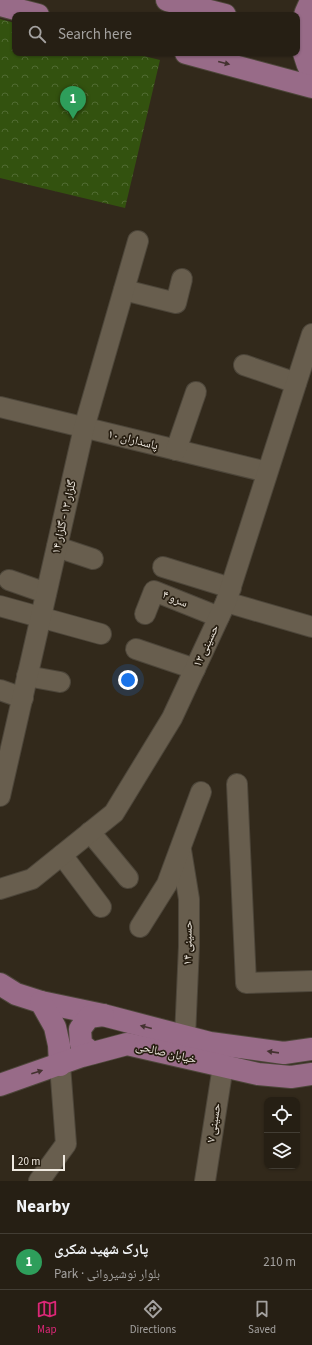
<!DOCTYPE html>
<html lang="en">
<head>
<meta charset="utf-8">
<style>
	:root { --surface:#261f14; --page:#322c22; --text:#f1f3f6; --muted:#a4a2a0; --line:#423d34; --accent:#db2777 }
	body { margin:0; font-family:"Source Sans 3","Noto Naskh Arabic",sans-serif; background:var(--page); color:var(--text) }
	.controls { position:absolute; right:12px; bottom:12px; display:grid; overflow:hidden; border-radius:8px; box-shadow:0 1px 3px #0004 }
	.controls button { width:36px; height:36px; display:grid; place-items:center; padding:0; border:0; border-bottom:1px solid var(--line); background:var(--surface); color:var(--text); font:20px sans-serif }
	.scale { position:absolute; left:12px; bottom:10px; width:53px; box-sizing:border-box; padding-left:4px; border:2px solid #efe9e0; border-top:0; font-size:11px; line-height:14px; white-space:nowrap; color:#efe9e0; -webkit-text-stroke:3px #281f12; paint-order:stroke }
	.you { position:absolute; left:128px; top:680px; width:14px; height:14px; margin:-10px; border:3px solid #fff; border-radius:50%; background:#1a73e8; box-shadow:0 0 0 6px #1a73e833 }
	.badge { display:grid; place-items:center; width:26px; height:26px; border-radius:50%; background:var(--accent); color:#fff; font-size:13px; font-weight:700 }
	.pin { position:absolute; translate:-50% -33px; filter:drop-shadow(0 1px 2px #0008) }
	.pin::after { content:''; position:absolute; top:21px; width:14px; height:12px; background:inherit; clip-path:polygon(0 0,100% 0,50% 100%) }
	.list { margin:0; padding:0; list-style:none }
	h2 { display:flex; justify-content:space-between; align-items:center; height:52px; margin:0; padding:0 16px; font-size:17px }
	h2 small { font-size:13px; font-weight:400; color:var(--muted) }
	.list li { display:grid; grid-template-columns:26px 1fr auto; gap:12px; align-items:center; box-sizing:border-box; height:56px; padding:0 16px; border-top:1px solid var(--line) }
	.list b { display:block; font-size:15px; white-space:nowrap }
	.list p { margin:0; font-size:13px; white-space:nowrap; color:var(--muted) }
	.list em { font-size:13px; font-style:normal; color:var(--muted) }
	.icon { flex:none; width:22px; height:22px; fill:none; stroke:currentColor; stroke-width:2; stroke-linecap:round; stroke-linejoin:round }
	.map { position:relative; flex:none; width:312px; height:1181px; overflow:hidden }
	.search { position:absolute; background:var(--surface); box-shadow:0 1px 3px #0004; left:12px; right:12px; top:12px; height:44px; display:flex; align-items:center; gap:10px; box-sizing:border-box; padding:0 14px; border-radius:8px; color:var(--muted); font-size:15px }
	.sheet { height:108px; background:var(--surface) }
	nav { display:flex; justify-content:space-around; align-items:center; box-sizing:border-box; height:56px; border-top:1px solid var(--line); background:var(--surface); font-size:11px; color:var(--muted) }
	nav a { display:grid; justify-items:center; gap:2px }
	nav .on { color:var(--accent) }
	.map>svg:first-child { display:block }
	.park { fill:url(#park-crowns) }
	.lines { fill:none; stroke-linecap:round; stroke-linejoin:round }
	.minor-casing { stroke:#4d463a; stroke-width:22 }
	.major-casing { stroke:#4d463a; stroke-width:24 }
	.minor { stroke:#685e4e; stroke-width:20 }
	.major { stroke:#986b88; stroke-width:22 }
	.oneway { fill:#443230 }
	.labels { text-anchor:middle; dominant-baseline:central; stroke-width:3.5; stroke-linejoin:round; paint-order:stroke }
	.street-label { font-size:12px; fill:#efe9e0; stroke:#281f12 }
</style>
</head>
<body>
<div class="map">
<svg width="312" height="1181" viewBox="0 0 312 1181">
	<defs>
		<pattern id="park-crowns" width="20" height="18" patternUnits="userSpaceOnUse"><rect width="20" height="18" fill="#33520f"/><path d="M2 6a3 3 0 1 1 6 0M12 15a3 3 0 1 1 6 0" fill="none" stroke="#516b32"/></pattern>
	</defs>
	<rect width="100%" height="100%" fill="#32291b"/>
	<path class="park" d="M0,19L15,23V53H132L160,60L125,208L0,178Z"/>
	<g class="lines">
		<defs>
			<g id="minor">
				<path d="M124,290L176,303L182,279"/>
				<path d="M244,365L296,383"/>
				<path d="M0,407L267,472"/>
				<path d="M176,450L196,392"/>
				<path d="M57,547L93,559"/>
				<path d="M163,567L231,588"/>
				<path d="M9,580L46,593"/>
				<path d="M226,602L312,627"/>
				<path d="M0,606L101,634"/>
				<path d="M145,614L154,591L219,617"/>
				<path d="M136,649L195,669"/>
				<path d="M27,676L60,682"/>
				<path d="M0,690L23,698"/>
				<path d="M237,784L246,983L312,981"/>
				<path d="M0,796L84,428L138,241"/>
				<path d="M90,832L128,878"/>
				<path d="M181,850L189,899V946L185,1037"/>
				<path d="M62,855L101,907"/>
				<path d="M0,889L32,879L114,813L172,718L226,602L312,334"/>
				<path d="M140,927L167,884L201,792"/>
				<path d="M39,1181L66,1144L60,1065"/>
				<path d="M205,1181L223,1066"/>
			</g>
			<g id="major">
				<path d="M167,0L225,15"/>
				<path d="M312,0C297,24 300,50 312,74"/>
				<path d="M0,5L38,15"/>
				<path d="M186,53L312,87"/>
				<path d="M0,984L16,994L41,1002L103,1015L210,1043L284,1053L312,1049"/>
				<path d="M41,1002L55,1027L59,1045L60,1065"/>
				<path d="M92,1053L81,1044L80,1029L89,1017L103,1015"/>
				<path d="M0,1085L82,1056L127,1044L258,1074L291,1077L312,1074"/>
			</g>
		</defs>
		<use href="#minor" class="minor-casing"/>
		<use href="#major" class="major-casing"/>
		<use href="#minor" class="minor"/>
		<use href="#major" class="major"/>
	</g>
	<defs><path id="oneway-solid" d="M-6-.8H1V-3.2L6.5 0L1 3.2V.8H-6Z"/></defs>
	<g class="oneway">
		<use href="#oneway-solid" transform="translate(224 63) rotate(14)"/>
		<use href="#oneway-solid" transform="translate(146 1027) rotate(-166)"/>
		<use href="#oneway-solid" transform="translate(273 1052) rotate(-172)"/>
		<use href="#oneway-solid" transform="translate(37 1072) rotate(-18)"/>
	</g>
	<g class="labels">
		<g class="street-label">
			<text transform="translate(133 440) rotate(14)">پاسداران ١٠</text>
			<text transform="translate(64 517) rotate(-77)">گلزار ۱۳ - گلزار ۱۴</text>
			<text transform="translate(175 599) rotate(22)">سرو ۴</text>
			<text transform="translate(206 646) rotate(-65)">حسینی ۱۲</text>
			<text transform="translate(188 943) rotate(-89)">حسینی ۱۴</text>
			<text transform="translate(166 1053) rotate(13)">خيابان صالحی</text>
			<text transform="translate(214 1123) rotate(-81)">حسینی ۷</text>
		</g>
	</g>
</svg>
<div class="controls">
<button><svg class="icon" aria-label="locate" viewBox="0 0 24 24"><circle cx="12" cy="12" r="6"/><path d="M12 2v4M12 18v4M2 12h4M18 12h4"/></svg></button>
<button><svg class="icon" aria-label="layers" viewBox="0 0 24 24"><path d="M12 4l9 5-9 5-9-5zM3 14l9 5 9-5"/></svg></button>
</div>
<div class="scale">20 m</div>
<div class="you"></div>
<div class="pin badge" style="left:73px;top:119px;background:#2e9e5b">1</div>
<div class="search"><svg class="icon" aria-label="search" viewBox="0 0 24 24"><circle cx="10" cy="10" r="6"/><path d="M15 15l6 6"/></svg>Search here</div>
</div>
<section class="sheet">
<h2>Nearby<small></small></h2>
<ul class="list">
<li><span class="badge" style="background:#2e9e5b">1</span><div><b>پارک شهید شکری</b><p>Park · بلوار نوشیروانی</p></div><em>210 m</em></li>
</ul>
</section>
<nav>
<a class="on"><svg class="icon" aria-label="map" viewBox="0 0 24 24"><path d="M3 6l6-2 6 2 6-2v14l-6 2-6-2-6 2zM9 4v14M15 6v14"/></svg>Map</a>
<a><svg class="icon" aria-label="directions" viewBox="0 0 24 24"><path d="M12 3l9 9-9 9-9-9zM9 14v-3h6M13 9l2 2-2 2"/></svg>Directions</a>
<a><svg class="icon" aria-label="saved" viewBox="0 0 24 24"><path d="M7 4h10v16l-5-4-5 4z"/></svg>Saved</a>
</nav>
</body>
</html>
